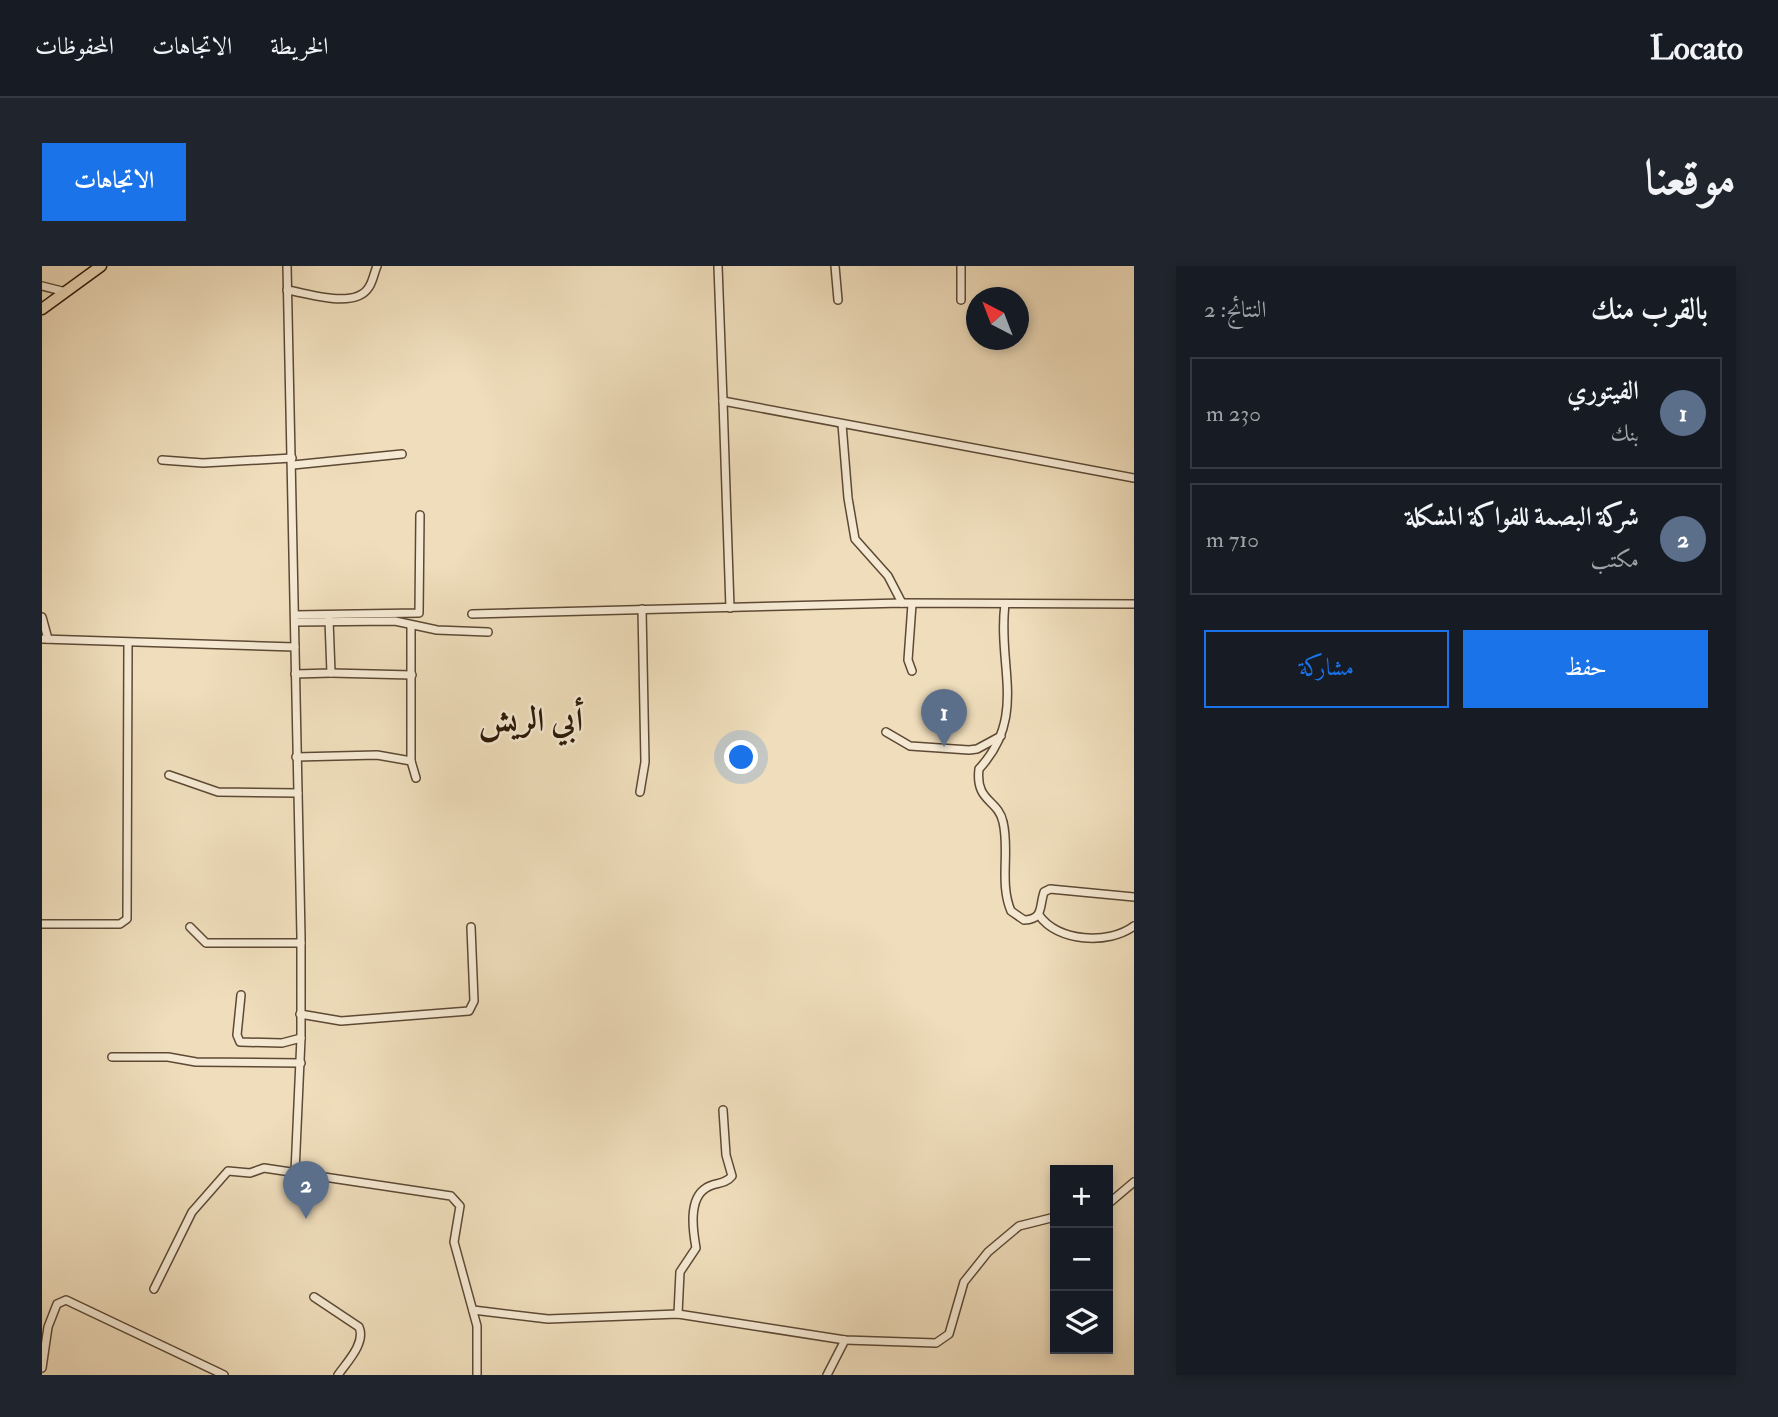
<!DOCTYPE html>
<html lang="ar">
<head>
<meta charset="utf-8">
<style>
	:root { --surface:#171b24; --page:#20242c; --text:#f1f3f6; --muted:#9ea1a6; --line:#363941; --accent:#1a73e8 }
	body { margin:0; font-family:"IM FELL Double Pica",Amiri,serif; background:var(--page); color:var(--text); direction:rtl }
	.controls { position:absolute; right:21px; bottom:21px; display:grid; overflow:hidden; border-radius:0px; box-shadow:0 4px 10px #0003 }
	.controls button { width:63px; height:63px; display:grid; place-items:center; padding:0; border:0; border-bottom:2px solid var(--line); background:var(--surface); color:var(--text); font:35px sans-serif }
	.compass { position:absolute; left:924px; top:21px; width:63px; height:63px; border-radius:50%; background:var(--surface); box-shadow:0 4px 10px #0003; rotate:318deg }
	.you { position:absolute; left:700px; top:492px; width:24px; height:24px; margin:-18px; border:5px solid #fff; border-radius:50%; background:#1a73e8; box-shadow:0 0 0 10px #1a73e833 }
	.badge { display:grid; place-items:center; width:46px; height:46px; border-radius:50%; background:var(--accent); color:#fff; font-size:23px; font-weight:700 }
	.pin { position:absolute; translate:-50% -58px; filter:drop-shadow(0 2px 4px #0008) }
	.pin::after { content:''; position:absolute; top:37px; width:24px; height:21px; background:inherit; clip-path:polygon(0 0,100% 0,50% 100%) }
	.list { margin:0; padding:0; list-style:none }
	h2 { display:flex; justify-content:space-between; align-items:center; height:91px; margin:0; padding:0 28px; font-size:30px }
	h2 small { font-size:23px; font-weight:400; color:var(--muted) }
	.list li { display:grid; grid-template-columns:46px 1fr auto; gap:21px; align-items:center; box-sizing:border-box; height:112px; margin:0 14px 14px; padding:0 14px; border:2px solid var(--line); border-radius:0px }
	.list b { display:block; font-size:26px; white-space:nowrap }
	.list p { margin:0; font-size:23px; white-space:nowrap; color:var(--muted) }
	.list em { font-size:23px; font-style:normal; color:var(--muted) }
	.actions { display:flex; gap:14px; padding:21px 28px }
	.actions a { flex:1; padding:16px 0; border:2px solid var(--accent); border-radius:0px; text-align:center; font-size:24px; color:var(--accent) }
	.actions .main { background:var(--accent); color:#fff }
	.icon { flex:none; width:38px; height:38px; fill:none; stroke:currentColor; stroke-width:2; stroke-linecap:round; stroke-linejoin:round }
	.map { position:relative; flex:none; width:1092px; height:1109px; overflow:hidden; direction:ltr; border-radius:0px }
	header { display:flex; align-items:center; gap:42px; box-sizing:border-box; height:98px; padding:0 35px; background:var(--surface); border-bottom:2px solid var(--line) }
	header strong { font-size:33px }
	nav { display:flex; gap:38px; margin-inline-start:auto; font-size:24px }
	.intro { display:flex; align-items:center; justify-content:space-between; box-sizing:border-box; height:168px; padding:0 42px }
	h1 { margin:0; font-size:49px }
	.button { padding:18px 32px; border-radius:0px; background:var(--accent); color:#fff; font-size:24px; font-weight:700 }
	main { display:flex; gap:42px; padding:0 42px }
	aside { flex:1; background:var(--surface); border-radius:0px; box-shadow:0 4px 10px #0003 }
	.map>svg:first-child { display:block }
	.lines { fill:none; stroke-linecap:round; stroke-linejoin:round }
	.street-casing { stroke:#5d4934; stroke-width:10 }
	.primary-casing { stroke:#2c1807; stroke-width:13 }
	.street { stroke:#f5e9d3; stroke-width:7 }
	.primary { stroke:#efddbb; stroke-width:10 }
	.labels { text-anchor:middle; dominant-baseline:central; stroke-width:5; stroke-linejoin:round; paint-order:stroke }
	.district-label { font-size:33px; font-weight:bold; fill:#2c1807; stroke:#f5e9d3 }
</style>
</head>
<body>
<header>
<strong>Locato</strong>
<nav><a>الخريطة</a><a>الاتجاهات</a><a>المحفوظات</a></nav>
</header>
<div class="intro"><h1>موقعنا</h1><a class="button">الاتجاهات</a></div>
<main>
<aside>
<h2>بالقرب منك<small>النتائج: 2</small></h2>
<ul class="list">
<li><span class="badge" style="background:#5c6f8a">1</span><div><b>الفيتوري</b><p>بنك</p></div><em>230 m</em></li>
<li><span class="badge" style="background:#5c6f8a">2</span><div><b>شركة البصمة للفواكة المشكلة</b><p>مكتب</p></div><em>710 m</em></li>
</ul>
<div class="actions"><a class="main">حفظ</a><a>مشاركة</a></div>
</aside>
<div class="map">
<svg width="1092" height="1109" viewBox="0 0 1092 1109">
	<rect width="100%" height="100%" fill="#efddbb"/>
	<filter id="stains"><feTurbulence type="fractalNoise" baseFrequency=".00286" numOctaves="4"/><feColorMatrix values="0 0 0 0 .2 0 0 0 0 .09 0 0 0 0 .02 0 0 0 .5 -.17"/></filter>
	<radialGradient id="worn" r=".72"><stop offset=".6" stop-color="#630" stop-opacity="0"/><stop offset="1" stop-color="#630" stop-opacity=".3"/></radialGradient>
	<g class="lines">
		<defs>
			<g id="street">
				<path d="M245,0L259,670V772L253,906"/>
				<path d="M676,0L681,135"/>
				<path d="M793,0L796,34"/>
				<path d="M0,20L24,26"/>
				<path d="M245,24C266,27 313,44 327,21C331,15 332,7 335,0"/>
				<path d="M919,34V0"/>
				<path d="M800,158L806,232L813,273L846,310L860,337"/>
				<path d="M120,194L161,197L250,192"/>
				<path d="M251,199L360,188"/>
				<path d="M963,338C955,400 986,450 937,503C933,536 956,533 961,556C968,585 957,617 969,645L982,654C1002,653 997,641 1002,626L1008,623L1092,631"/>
				<path d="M688,342L681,135L1092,212"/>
				<path d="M430,348L860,337L1092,338"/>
				<path d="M253,349L377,347L378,249"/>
				<path d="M0,351L6,373"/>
				<path d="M253,356L353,355L395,364L446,366"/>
				<path d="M369,359V495"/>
				<path d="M0,373L253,381"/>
				<path d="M870,405L866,394L870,338"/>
				<path d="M289,407L370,409"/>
				<path d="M253,408L289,407L287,354"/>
				<path d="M844,466L868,480L927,484L935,483L959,470"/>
				<path d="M254,491L335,489L369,495L374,512"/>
				<path d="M127,509L176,526L256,527"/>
				<path d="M598,526L603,496L600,343"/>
				<path d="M997,649C1015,676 1067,679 1092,660"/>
				<path d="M1,658H78L85,653L86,377"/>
				<path d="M148,661L164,677H259"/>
				<path d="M199,729L195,769L198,776L240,777L259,772"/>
				<path d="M258,748L299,755L427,745L432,735L429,661"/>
				<path d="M70,791H126L154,796L259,797"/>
				<path d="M1066,938L1092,916"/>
				<path d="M112,1023L150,946L186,905L208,907L222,902L409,930L418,940L412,976L435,1060V1109"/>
				<path d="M272,1031L317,1061C324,1077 305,1096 296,1109"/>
				<path d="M431,1044L506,1053L636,1048L803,1074L894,1077L907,1068L922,1016L946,986L977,960L1013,951"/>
				<path d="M636,1048L638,1006L654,982C651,965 646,933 664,922C673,916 683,919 690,910L684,889L681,844"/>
				<path d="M0,1102L6,1061L15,1038L24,1034L182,1109"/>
				<path d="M785,1109L803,1074"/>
			</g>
			<path id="primary" d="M0,43L59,0"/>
		</defs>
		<use href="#street" class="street-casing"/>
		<use href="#primary" class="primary-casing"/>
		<use href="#street" class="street"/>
		<use href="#primary" class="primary"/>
	</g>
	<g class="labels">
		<g class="district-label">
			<text x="489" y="454">أبي الريش</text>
		</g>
	</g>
	<rect width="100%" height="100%" filter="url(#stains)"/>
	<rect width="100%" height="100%" fill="url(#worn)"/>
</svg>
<div class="controls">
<button>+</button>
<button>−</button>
<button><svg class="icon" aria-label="layers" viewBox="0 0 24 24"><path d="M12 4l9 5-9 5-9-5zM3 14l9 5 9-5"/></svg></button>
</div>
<svg class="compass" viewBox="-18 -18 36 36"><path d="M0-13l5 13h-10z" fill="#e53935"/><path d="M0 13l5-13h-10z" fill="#9ea1a6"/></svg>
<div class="you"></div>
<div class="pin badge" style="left:902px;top:481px;background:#5c6f8a">1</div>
<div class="pin badge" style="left:264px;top:953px;background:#5c6f8a">2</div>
</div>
</main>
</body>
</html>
